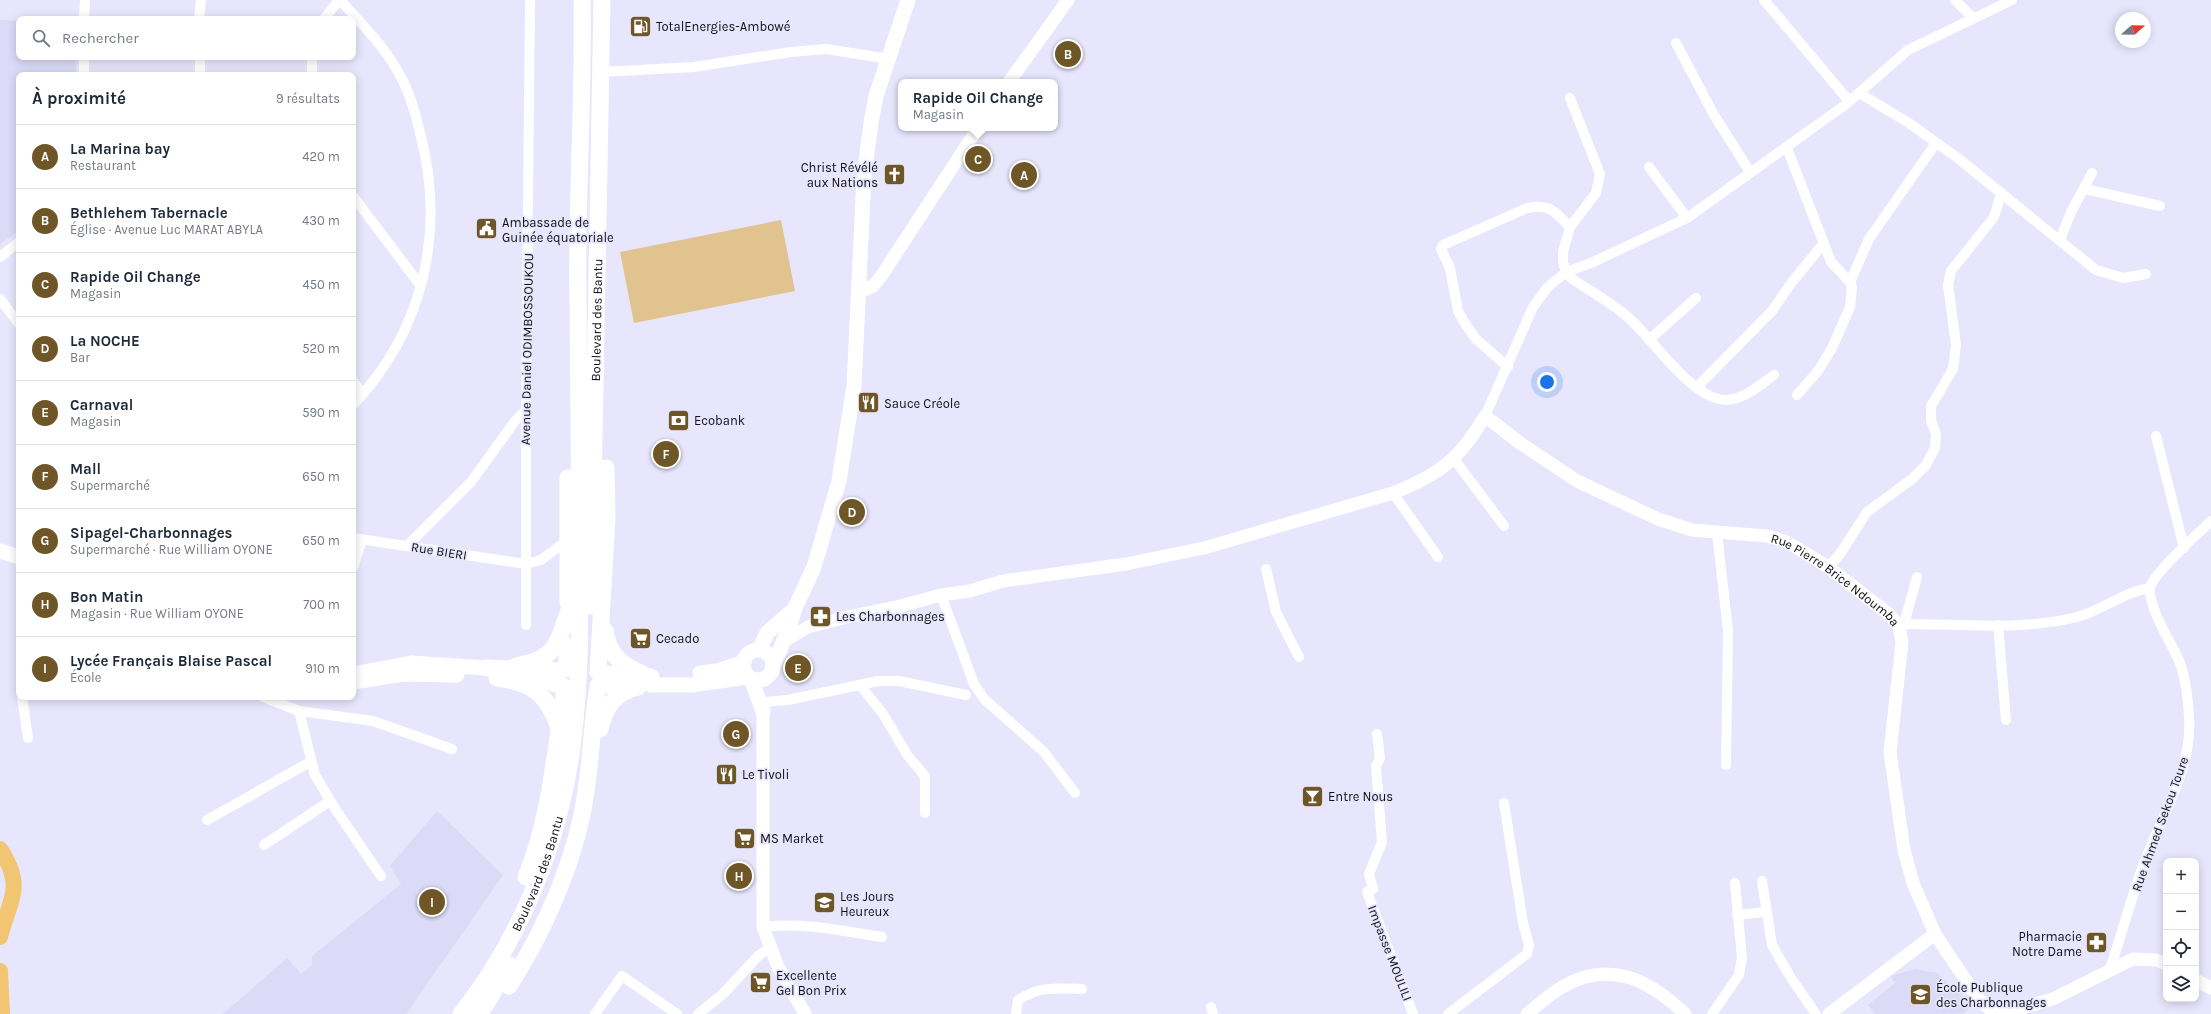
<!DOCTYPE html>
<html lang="fr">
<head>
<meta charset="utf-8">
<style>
	:root { --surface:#fff; --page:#f2f2f3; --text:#1f2937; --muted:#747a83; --line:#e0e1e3; --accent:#6e5627 }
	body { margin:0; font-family:Karla,sans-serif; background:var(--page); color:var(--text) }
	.controls { position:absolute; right:12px; bottom:12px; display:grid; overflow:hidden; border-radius:8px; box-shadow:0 2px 10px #0003 }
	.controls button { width:36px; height:36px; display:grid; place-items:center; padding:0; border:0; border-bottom:1px solid var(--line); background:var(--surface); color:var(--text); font:20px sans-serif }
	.compass { position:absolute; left:2115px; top:12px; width:36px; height:36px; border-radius:50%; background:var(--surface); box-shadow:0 2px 10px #0003; rotate:70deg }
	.you { position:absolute; left:1547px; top:382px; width:14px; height:14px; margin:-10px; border:3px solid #fff; border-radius:50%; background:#1a73e8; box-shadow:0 0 0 6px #1a73e833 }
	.badge { display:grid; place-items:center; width:26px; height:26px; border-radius:50%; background:var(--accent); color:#fff; font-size:13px; font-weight:700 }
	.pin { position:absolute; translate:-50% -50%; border:2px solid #fff; box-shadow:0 1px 4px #0006 }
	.popup { position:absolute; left:898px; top:79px; width:160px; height:52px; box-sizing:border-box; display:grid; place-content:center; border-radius:8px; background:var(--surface); filter:drop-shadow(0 1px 3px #0005); font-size:13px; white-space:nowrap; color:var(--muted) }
	.popup b { font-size:15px; color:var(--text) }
	.popup::after { content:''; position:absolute; left:50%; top:100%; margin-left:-8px; border:8px solid transparent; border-top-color:var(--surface) }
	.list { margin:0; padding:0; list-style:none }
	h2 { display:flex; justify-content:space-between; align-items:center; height:52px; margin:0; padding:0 16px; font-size:17px }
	h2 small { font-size:13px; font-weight:400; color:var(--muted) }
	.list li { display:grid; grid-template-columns:26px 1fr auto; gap:12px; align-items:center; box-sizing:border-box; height:64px; padding:0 16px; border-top:1px solid var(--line) }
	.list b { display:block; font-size:15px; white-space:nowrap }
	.list p { margin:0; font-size:13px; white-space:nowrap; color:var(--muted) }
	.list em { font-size:13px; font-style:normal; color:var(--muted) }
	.icon { flex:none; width:22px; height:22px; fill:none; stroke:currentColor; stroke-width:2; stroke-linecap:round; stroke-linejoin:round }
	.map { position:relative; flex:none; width:2211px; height:1014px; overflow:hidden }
	.search { position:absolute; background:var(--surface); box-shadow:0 2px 10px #0003; left:16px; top:16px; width:340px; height:44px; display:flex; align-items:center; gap:10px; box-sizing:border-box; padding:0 14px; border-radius:8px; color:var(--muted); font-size:15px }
	.panel { position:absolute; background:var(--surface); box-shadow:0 2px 10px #0003; left:16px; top:72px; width:340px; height:628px; border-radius:8px }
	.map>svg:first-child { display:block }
	.built { fill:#dbdaf7 }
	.green { fill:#e0c38e }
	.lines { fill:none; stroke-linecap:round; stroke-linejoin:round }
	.river { stroke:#f1c572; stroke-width:16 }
	.minor { stroke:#fff; stroke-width:10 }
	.tertiary { stroke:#fff; stroke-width:13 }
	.secondary { stroke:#fff; stroke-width:15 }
	.trunk { stroke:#fff; stroke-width:17 }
	.labels { text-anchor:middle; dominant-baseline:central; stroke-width:3.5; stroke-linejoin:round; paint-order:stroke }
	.poi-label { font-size:13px; fill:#0f0f16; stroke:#e7e6fc; text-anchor:start }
	.street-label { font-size:13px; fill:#0f0f16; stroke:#e7e6fc }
</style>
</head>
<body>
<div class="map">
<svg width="2211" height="1014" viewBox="0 0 2211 1014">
	<rect width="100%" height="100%" fill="#e7e6fc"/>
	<g class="built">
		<path d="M0,20L19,21V57H76V75H19V230L0,244Z"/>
		<path d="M437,811L503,875L406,1014H223L287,958L301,974L312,965V956L401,884L390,866Z"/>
		<path d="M1915,969L1937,973L1972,1005L1963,1014H1875L1868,1005L1895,983L1891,976Z"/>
	</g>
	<path class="green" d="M781,220L795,291L634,323L620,252Z"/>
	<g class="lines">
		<g class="river">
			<path d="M0,849C25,887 10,898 0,937"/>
			<path d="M0,971L2,1014"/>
		</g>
		<g class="minor">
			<path d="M340,0C363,25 388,50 403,81C411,97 416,115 420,133C446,231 424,330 353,405"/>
			<path d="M1764,0L1849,101"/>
			<path d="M1955,0L1973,18"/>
			<path d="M84,19L85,0"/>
			<path d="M199,19L201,0"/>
			<path d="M324,19L339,0"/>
			<path d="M1676,43L1714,115L1750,172"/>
			<path d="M601,72L694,67L791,52L826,49L889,59"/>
			<path d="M84,75V57"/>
			<path d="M200,75V57"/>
			<path d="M312,75V57"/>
			<path d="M1859,93L1909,123L1959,159L2096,270L2123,278L2146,274"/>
			<path d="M1570,98L1600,174L1596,193L1570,227L1563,252V262L1566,272L1571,278C1591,292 1614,304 1631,320C1655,342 1692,399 1726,400C1744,400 1760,385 1774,375"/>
			<path d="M1787,148L1831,262L1850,282L1852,287L1850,307L1832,348L1818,371L1797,395"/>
			<path d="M1649,167L1687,218"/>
			<path d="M2085,189L2160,206"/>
			<path d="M353,196L420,285"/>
			<path d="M2060,240L2071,212L2092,173"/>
			<path d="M0,257L19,242"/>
			<path d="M1850,282L1869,239L1936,143"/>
			<path d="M0,299L19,324"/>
			<path d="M1649,340L1696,298"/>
			<path d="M1508,367L1476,339L1466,325L1458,311L1450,268L1441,249L1443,245L1527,208C1550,203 1555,212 1570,227"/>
			<path d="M353,381L363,394"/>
			<path d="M1697,387L1772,311L1792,282L1824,243"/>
			<path d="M1485,416L1533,307L1547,288L1566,272L1591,263L1687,218L1845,105L1908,50L2012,0"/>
			<path d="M2156,436L2184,548"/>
			<path d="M1454,459L1504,526"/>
			<path d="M1393,493L1438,557"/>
			<path d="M1717,533L1728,631L1726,765"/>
			<path d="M353,538L526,564L541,560L568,540"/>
			<path d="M407,546L471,482L515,421L526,410"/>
			<path d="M1828,567L1840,554L1867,512L1912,479L1926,465L1935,448L1936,434L1931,420V406L1953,369L1956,345L1948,285L1951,271L1994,217L2001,194"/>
			<path d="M353,568L362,540"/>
			<path d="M1266,569L1276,612L1299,657"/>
			<path d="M941,595L974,684L984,699L1044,752L1075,793"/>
			<path d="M1904,624L1917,577"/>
			<path d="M526,625V410L530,0"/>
			<path d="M1998,625L2006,720"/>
			<path d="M1899,627L1904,624C1960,624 2021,631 2077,617C2103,610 2123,592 2150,588"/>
			<path d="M860,685L883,714L908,756L925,776V813"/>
			<path d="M22,697L28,738"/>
			<path d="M263,697L299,711L373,721L452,749"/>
			<path d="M765,702L788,700L878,681H899L966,695"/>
			<path d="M299,711L315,775L336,810L381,876"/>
			<path d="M1377,734L1380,758L1376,766L1382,842L1369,874L1373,889L1367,892L1413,1014"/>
			<path d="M207,820L310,762"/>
			<path d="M264,845L330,801"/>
			<path d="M1762,881L1772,945L1791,978L1816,1014"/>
			<path d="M1737,915L1765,912"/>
			<path d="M763,927C803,922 843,931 882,937"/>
			<path d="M2110,969C2122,934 2131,898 2144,863C2161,816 2193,768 2189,717C2188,699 2186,680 2180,663C2173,646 2147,605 2150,588C2153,573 2199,533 2211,521"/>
			<path d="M1211,1007L1213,1014"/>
			<path d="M595,1014L622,976L677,1014"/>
			<path d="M698,1014L723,994L758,956L769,948"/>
			<path d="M1016,1014L1018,1000C1040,986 1057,988 1082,989"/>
			<path d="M1448,1014L1527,954L1529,945L1523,923L1504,803"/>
			<path d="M1712,1014L1739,975L1742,958L1735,883"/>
		</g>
		<g class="tertiary">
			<path d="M1009,82L1068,0"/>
			<path d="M858,293L873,286L880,278L978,128"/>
			<path id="s1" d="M784,641L808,627L847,617L900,606L941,595L970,591L1003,581L1126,564L1204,548L1393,493C1439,475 1460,459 1485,416L1520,443L1577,481L1658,519L1692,530L1767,536L1784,541L1799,549L1828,567L1890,615L1899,627L1902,642L1890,752L1904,850L1913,883L1935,934L1979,1000L1990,1009H2018L2053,999L2133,959L2156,960L2166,964"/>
			<path d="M763,711V927L778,967L805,1014"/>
			<path d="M2196,980L2211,988"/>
			<path d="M1527,1014C1539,1005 1550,993 1564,986C1610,960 1650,980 1685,1014"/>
			<path d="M1829,1014L1935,934"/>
		</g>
		<g class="secondary">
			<path d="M0,551L19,557"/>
			<circle cx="758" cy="665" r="15"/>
			<path d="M759,650L767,633L795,608"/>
			<path d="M774,664L789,628L795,608L814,567L839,481L854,386L864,176L871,123L876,96L908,0"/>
			<path d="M700,673L717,671L744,662"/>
			<path d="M353,674L411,663L487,668"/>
			<path d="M751,679L763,711"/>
			<path d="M353,682L403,674L457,675"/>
			<path d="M651,685H691L748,677"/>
		</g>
		<g class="trunk">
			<path d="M606,468L607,518L598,672L619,676L651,677"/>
			<path d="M568,478V602"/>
			<path id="s2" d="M591,606L602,0"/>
			<path d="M605,631C609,655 621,665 643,674"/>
			<path d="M516,666C556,659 557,645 569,610"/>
			<path d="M487,668L559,671L566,669L568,646"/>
			<path d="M497,678C533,683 546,693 559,727"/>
			<path d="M600,729C605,707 615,692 638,687"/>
			<path d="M526,877C550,819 554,758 564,697V687L551,682L534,679"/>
			<path d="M509,986C544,932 575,861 585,798C591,761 592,723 598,686L625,683"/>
			<path id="s3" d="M461,1014C516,945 552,859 568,773C581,700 580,622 580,548C580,467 579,385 578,303C576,202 584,101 582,0"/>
			<path d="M480,1014L509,965"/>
		</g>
	</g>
	<defs>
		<symbol id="fuel-square" viewBox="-11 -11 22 22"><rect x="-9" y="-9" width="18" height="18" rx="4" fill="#6e5627" stroke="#e7e6fc"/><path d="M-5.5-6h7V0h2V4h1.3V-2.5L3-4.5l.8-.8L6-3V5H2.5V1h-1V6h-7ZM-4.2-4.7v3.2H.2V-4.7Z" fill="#fff"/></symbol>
		<symbol id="church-square" viewBox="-11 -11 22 22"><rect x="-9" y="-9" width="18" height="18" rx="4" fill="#6e5627" stroke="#e7e6fc"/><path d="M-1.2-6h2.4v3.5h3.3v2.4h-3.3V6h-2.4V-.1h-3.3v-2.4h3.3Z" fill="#fff"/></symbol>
		<symbol id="civic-square" viewBox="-11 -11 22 22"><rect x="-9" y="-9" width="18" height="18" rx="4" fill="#6e5627" stroke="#e7e6fc"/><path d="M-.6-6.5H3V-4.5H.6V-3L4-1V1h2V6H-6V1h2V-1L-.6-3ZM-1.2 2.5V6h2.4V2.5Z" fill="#fff"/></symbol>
		<symbol id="restaurant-square" viewBox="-11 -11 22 22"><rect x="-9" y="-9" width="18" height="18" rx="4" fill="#6e5627" stroke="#e7e6fc"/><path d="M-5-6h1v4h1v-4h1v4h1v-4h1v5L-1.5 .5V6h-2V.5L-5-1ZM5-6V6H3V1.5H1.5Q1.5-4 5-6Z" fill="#fff"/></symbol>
		<symbol id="bank-square" viewBox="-11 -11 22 22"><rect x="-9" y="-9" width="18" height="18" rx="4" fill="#6e5627" stroke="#e7e6fc"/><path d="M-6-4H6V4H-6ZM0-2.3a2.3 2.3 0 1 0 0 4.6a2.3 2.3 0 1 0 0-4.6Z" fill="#fff"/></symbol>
		<symbol id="pharmacy-square" viewBox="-11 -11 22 22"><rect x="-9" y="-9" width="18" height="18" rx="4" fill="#6e5627" stroke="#e7e6fc"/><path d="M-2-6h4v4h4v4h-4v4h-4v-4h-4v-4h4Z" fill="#fff"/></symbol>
		<symbol id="supermarket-square" viewBox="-11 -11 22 22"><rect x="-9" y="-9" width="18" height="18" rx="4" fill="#6e5627" stroke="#e7e6fc"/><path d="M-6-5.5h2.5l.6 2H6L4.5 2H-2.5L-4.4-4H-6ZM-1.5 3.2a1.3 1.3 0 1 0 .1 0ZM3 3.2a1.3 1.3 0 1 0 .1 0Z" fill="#fff"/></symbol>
		<symbol id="bar-square" viewBox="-11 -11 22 22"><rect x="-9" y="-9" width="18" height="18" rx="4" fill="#6e5627" stroke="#e7e6fc"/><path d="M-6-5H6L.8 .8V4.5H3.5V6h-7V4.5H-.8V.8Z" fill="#fff"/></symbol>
		<symbol id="school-square" viewBox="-11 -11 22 22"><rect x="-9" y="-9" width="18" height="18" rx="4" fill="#6e5627" stroke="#e7e6fc"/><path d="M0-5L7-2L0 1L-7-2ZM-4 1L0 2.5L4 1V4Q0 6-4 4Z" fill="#fff"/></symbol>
	</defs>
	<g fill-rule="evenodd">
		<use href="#fuel-square" x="628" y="14" width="25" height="25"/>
		<use href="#church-square" x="882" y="162" width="25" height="25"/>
		<use href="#civic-square" x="474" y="216" width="25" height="25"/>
		<use href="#restaurant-square" x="856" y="390" width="25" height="25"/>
		<use href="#bank-square" x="666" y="408" width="25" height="25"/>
		<use href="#pharmacy-square" x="808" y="604" width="25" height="25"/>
		<use href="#supermarket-square" x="628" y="626" width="25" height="25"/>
		<use href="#restaurant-square" x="714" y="762" width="25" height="25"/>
		<use href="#bar-square" x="1300" y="784" width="25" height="25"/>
		<use href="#supermarket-square" x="732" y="826" width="25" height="25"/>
		<use href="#school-square" x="812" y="890" width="25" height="25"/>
		<use href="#pharmacy-square" x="2084" y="930" width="25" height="25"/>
		<use href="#supermarket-square" x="748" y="970" width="25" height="25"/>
		<use href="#school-square" x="1908" y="982" width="25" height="25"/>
	</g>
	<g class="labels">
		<g class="poi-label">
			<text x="656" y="26">TotalEnergies-Ambowé</text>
			<text x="878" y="167" text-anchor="end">Christ Révélé<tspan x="878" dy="15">aux Nations</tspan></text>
			<text x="502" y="222">Ambassade de<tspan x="502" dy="15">Guinée équatoriale</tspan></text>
			<text x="884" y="403">Sauce Créole</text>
			<text x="694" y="420">Ecobank</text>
			<text x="836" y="616">Les Charbonnages</text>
			<text x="656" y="638">Cecado</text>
			<text x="742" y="774">Le Tivoli</text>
			<text x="1328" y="796">Entre Nous</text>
			<text x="760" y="838">MS Market</text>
			<text x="840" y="896">Les Jours<tspan x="840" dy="15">Heureux</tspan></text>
			<text x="2082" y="936" text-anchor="end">Pharmacie<tspan x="2082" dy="15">Notre Dame</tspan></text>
			<text x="776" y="975">Excellente<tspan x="776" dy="15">Gel Bon Prix</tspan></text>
			<text x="1936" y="987">École Publique<tspan x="1936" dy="15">des Charbonnages</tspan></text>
		</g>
		<g class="street-label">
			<text stroke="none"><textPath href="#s2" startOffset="286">Boulevard des Bantu</textPath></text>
			<text transform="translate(527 349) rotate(-89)">Avenue Daniel ODIMBOSSOUKOU</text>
			<text transform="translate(439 551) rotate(9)">Rue BIERI</text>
			<text stroke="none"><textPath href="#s1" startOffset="1147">Rue Pierre Brice Ndoumba</textPath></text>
			<text transform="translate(2160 824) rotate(-70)">Rue Ahmed Sekou Toure</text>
			<text stroke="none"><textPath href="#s3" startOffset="161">Boulevard des Bantu</textPath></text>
			<text transform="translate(1390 953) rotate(69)">Impasse MOULILI</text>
		</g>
	</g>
</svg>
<div class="controls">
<button>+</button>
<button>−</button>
<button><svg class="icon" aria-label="locate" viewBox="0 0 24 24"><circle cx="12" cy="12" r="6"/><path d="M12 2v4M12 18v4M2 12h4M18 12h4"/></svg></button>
<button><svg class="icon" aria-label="layers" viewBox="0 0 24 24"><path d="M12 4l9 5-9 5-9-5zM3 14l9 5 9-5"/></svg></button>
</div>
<svg class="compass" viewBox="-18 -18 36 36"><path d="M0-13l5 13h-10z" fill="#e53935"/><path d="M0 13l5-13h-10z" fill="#747a83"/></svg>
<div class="you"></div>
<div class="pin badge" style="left:1024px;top:175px">A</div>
<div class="pin badge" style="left:1068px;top:54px">B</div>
<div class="pin badge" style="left:978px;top:159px">C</div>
<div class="popup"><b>Rapide Oil Change</b>Magasin</div>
<div class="pin badge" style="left:852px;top:512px">D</div>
<div class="pin badge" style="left:798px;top:668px">E</div>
<div class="pin badge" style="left:666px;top:454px">F</div>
<div class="pin badge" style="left:736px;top:734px">G</div>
<div class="pin badge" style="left:739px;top:876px">H</div>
<div class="pin badge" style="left:432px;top:902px">I</div>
<div class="search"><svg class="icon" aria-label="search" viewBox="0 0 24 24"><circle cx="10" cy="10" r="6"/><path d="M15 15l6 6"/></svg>Rechercher</div>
<section class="panel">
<h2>À proximité<small>9 résultats</small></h2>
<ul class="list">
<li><span class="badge">A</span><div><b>La Marina bay</b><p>Restaurant</p></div><em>420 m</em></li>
<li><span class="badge">B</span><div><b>Bethlehem Tabernacle</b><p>Église · Avenue Luc MARAT ABYLA</p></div><em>430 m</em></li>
<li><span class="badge">C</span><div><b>Rapide Oil Change</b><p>Magasin</p></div><em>450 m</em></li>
<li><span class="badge">D</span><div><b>La NOCHE</b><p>Bar</p></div><em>520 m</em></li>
<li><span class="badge">E</span><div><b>Carnaval</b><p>Magasin</p></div><em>590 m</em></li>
<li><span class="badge">F</span><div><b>Mall</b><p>Supermarché</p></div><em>650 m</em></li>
<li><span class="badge">G</span><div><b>Sipagel-Charbonnages</b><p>Supermarché · Rue William OYONE</p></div><em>650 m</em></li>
<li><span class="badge">H</span><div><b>Bon Matin</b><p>Magasin · Rue William OYONE</p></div><em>700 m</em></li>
<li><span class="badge">I</span><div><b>Lycée Français Blaise Pascal</b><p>École</p></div><em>910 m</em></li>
</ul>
</section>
</div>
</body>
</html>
